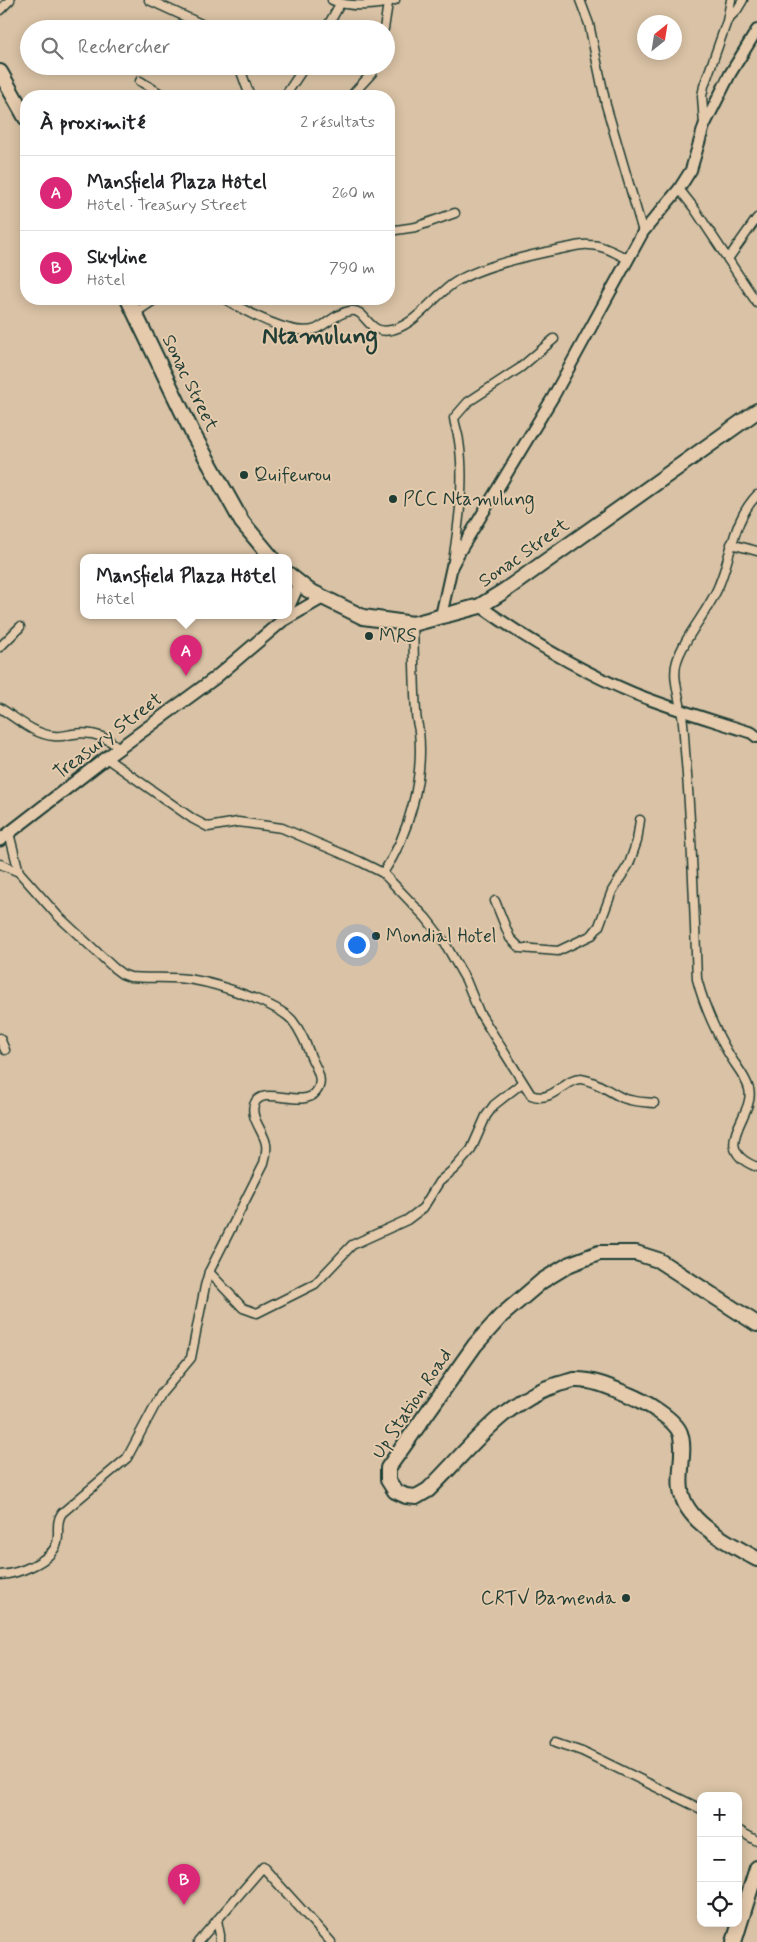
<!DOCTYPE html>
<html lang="fr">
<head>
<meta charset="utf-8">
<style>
	:root { --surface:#fff; --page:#f2f2f2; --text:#202124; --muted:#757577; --line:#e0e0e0; --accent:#db2777 }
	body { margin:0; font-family:Mynerve,sans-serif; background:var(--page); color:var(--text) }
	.controls { position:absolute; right:15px; bottom:15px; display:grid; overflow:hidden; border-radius:10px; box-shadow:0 2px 12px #0003 }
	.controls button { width:45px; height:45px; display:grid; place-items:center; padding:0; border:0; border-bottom:1px solid var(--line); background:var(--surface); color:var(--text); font:25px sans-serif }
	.compass { position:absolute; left:637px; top:15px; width:45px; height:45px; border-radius:50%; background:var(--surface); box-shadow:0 2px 12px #0003; rotate:30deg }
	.you { position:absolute; left:356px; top:944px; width:18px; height:18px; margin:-12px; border:4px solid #fff; border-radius:50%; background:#1a73e8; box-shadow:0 0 0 8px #1a73e833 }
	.badge { display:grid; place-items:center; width:32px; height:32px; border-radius:50%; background:var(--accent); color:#fff; font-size:16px; font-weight:700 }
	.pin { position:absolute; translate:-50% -41px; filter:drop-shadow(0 1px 2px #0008) }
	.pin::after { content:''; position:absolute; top:26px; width:18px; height:15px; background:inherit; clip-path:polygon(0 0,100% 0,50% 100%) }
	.popup { position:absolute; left:80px; top:554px; width:212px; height:65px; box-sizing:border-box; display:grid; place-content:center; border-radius:10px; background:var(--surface); filter:drop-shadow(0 1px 4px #0005); font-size:16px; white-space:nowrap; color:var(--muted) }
	.popup b { font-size:19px; color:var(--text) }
	.popup::after { content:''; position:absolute; left:50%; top:100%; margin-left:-10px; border:10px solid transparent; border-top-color:var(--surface) }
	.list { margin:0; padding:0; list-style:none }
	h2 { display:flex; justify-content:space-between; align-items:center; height:65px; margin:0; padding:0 20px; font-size:21px }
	h2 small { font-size:16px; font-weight:400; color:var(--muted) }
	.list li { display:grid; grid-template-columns:32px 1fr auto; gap:15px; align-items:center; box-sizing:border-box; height:75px; padding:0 20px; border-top:1px solid var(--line) }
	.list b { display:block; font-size:19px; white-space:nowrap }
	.list p { margin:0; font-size:16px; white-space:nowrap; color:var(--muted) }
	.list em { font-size:16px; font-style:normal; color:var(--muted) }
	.icon { flex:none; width:28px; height:28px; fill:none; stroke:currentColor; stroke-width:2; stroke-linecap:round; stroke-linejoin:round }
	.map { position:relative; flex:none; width:757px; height:1942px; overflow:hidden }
	.search { position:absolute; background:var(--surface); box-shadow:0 2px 12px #0003; left:20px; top:20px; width:375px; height:55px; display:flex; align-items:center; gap:12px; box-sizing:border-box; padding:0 18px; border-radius:28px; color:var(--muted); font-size:19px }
	.panel { position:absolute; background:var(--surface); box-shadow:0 2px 12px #0003; left:20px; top:90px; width:375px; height:215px; border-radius:20px }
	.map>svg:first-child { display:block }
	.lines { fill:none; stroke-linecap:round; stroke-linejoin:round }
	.minor-casing { stroke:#1f3d34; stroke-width:11 }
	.tertiary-casing { stroke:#1f3d34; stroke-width:14 }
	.secondary-casing { stroke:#1f3d34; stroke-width:15 }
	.trunk-casing { stroke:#1f3d34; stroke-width:18 }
	.minor { stroke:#e5caac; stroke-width:8 }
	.tertiary { stroke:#e5caac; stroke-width:10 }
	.secondary { stroke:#e5caac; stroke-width:11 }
	.trunk { stroke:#e5caac; stroke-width:14 }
	.poi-dot { fill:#1f3d34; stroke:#e5caac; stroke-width:2 }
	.labels { text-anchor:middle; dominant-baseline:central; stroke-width:4; stroke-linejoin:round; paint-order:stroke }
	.street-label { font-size:19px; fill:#1f3d34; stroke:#e5caac }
	.poi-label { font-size:19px; fill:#1f3d34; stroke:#e5caac; text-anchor:start }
	.district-label { font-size:24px; font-weight:bold; fill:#1f3d34; stroke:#e5caac }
</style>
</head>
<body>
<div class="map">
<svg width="757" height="1942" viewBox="0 0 757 1942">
	<rect width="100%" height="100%" fill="#d9c2a5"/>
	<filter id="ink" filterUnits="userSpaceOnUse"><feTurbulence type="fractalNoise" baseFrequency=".02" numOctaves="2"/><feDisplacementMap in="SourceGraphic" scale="10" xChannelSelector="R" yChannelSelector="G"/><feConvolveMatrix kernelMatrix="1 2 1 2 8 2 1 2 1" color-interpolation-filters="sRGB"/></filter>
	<g filter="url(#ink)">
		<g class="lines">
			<defs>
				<g id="minor">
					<path d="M149,0L212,29"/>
					<path d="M332,0C349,8 377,6 395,0"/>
					<path d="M580,0L589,24L606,105L643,232"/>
					<path d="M0,10L10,0"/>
					<path d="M728,19L737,10L743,0"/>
					<path d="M326,29L340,4"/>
					<path d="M384,29L388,3"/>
					<path d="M239,66L250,96"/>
					<path d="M140,81L164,96"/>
					<path d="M285,96L305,66"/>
					<path d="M351,96L372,73L375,66"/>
					<path d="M704,124L702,96L704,86L727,21L731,0"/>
					<path d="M679,189L694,208L757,303"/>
					<path d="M389,231L416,227L455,213"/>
					<path d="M728,259L757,218"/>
					<path d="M225,299C245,311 293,338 316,329C328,324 336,313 350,311C368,308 366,338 395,329C419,321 433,297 454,283C480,266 535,254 566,248C573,247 581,244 589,245C603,245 615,253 628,259"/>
					<path d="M135,313L156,299"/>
					<path d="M757,495C733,520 732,554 719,585C709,611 685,635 677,661C672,676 679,695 681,710C684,723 684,738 685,751C692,827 694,903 697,979C704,1006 715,1031 730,1056C736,1066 746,1077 749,1089C756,1115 707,1148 757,1167"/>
					<path d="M731,544L757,551"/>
					<path d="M453,561C459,522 465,481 459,441C458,433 455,426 454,418L468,402L520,368L554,339"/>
					<path d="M0,647L20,627"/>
					<path d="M0,708C16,718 35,735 54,736C60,737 67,735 73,734C91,731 106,736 119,748"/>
					<path d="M106,758L193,819L208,827L238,822L282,828L359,861L383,873L426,918L443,940L466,980L479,1012L531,1095C553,1104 565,1078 581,1079C597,1081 609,1092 623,1098C633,1102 643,1102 654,1103"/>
					<path d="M0,864L19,872"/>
					<path d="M383,873C409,835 424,778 419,731C418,725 416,719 416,712C414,683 414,654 413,624"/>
					<path d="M495,901L510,938L520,948L558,951L592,935L599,926L612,891L629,864L637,841L640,820"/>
					<path d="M0,1038L5,1050"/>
					<path d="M209,1272L243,1308L257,1313L315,1284L352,1245L407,1220L423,1208L439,1182L455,1168L471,1150L486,1116L494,1105L522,1083"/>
					<path d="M0,1575C17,1574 51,1562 57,1543C60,1532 55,1523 62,1513L127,1458L161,1394L191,1358L205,1286L209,1272L264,1163C266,1156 267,1151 266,1144C264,1132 250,1118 254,1105C261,1083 303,1110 316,1092C325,1081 316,1068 311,1057C306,1044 301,1031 292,1020C276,1003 218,984 194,980C173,976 151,979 130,977L122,974L114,968L57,915L19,872L9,833"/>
					<path d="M556,1742L582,1751L701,1809"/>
					<path d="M738,1830L757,1841"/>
					<path d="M217,1920L220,1935V1942"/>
					<path d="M198,1942L263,1867L331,1942"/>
				</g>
				<g id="tertiary">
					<path d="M480,606C528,640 579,670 633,693C672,709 712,720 752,733L757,737"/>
					<path d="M441,616L452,566L460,551L553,397L643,232L679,189L691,170L704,126L730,74L757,30"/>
				</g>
				<g id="secondary">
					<path d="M288,608L299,583"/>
					<path d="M0,840L106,758L215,678L282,621L322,598"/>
				</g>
				<g id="trunk">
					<path d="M0,72L26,118"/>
					<path d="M128,299L193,434L242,522L271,557"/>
					<path d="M288,574L308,590L363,617L413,624L480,606L504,591L757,411"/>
					<path d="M757,1324L658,1260L636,1253H599L570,1264L542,1281L501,1316L475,1345L388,1468V1480L395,1491L406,1496L416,1497L428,1490C468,1451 503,1400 559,1384C564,1383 569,1381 574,1380C593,1379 612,1388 629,1395C642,1400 675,1419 680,1433C686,1450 678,1472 681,1490C685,1523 731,1544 757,1559"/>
					<path d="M734,1942L757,1868"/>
				</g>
			</defs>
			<use href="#minor" class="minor-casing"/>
			<use href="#tertiary" class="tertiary-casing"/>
			<use href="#secondary" class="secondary-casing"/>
			<use href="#trunk" class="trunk-casing"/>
			<use href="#minor" class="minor"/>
			<use href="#tertiary" class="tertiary"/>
			<use href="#secondary" class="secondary"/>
			<use href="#trunk" class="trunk"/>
		</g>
	</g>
	<g class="poi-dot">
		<circle cx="244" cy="475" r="5"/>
		<circle cx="393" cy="499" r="5"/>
		<circle cx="369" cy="636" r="5"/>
		<circle cx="376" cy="936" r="5"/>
		<circle cx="626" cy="1598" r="5"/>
	</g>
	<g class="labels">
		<g class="street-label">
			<text transform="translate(190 383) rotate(64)">Sonac Street</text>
			<text transform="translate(524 553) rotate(-35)">Sonac Street</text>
			<text transform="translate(108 736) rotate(-37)">Treasury Street</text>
			<text transform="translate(412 1404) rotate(-56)">Up Station Road</text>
		</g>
		<g class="poi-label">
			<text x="254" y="475">Quifeurou</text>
			<text x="403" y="499">PCC Ntamulung</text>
			<text x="379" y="636">MRS</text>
			<text x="386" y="936">Mondial Hotel</text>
			<text x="616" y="1598" text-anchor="end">CRTV Bamenda</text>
		</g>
		<g class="district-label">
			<text x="320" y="336">Ntamulung</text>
		</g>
	</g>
</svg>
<div class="controls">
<button>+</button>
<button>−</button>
<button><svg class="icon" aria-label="locate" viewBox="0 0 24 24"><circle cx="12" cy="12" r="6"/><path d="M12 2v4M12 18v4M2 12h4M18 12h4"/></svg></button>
</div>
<svg class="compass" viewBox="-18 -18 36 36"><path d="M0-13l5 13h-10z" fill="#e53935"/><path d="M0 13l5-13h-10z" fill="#757577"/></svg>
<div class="you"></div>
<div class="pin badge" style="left:186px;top:676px">A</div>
<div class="popup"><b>Mansfield Plaza Hôtel</b>Hôtel</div>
<div class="pin badge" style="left:184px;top:1905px">B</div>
<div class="search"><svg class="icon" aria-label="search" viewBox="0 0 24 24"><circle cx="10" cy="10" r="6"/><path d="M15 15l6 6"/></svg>Rechercher</div>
<section class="panel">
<h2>À proximité<small>2 résultats</small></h2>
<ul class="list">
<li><span class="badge">A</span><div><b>Mansfield Plaza Hôtel</b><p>Hôtel · Treasury Street</p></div><em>260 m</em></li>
<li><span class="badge">B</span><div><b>Skyline</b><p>Hôtel</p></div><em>790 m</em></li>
</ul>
</section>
</div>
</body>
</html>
